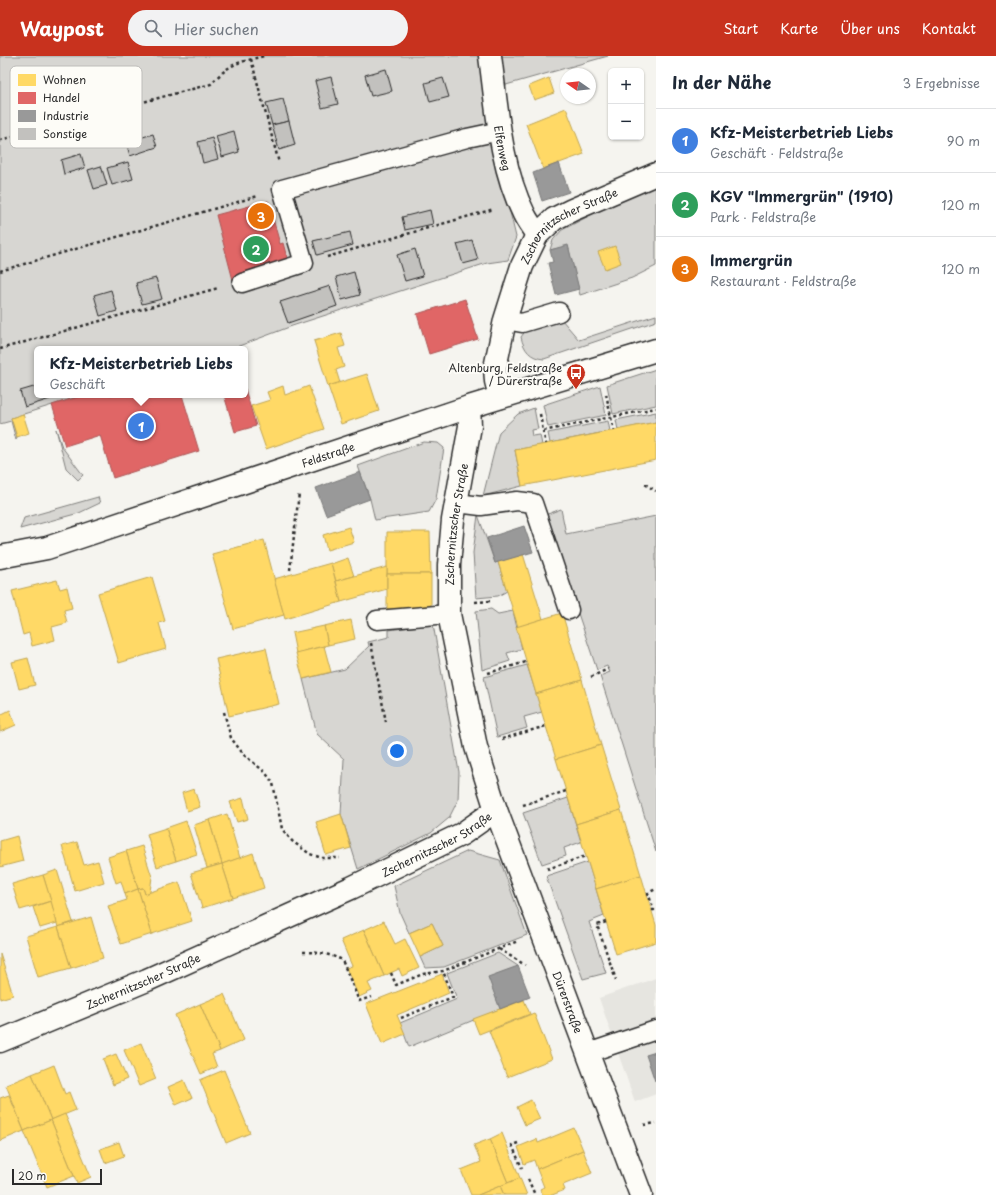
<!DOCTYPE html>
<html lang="de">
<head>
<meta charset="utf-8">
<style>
	:root { --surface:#fff; --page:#f2f2f3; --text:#1f2937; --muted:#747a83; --line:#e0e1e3; --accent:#c8321e }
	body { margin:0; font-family:"Playpen Sans",sans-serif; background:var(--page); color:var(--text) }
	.controls { position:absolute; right:12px; top:12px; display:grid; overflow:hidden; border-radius:6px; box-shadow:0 1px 3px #0004 }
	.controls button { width:36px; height:36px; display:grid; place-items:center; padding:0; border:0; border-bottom:1px solid var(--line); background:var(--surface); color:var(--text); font:20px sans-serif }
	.compass { position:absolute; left:560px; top:12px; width:36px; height:36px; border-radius:50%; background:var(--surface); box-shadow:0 1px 3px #0004; rotate:284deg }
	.scale { position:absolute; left:12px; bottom:10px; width:90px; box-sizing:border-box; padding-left:4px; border:2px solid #2b2b2b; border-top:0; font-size:11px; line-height:14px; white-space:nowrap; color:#2b2b2b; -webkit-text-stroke:3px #fdfcf7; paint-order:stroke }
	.you { position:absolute; left:397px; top:695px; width:14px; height:14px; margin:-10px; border:3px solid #fff; border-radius:50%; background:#1a73e8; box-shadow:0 0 0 6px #1a73e833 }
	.badge { display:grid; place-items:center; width:26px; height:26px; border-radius:50%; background:var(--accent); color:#fff; font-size:13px; font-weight:700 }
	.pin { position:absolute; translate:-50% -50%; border:2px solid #fff; box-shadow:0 1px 4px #0006 }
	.popup { position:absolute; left:34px; top:290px; width:214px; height:52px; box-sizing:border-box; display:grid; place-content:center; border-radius:6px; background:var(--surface); filter:drop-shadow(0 1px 3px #0005); font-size:13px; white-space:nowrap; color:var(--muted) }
	.popup b { font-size:15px; color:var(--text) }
	.popup::after { content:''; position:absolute; left:50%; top:100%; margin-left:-8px; border:8px solid transparent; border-top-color:var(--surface) }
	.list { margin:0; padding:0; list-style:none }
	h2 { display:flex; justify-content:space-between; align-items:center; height:52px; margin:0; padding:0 16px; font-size:17px }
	h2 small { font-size:13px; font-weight:400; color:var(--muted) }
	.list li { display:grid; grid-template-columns:26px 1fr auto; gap:12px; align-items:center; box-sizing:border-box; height:64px; padding:0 16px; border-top:1px solid var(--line) }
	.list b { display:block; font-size:15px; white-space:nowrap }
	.list p { margin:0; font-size:13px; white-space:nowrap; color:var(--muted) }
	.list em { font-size:13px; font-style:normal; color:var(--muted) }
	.icon { flex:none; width:22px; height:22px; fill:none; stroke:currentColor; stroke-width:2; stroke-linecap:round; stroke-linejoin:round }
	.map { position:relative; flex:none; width:656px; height:1139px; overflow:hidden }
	header { display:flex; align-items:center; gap:24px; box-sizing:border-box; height:56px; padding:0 20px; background:var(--accent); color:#fff }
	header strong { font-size:19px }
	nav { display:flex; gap:22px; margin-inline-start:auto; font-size:14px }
	.search { width:280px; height:36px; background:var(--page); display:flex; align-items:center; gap:10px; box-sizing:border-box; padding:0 14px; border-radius:22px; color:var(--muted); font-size:15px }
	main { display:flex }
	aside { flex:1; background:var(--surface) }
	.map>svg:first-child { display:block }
	.built { fill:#e6e5e0 }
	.green { fill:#d7d6d2; stroke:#81807e }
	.homes { fill:#ffd966; stroke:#bfa554 }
	.shops { fill:#e06666; stroke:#aa5454 }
	.industry { fill:#999; stroke:#787878 }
	.building { fill:#c2c1be; stroke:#2b2b2b }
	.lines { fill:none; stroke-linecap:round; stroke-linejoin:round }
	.service-casing { stroke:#2b2b2b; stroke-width:21 }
	.minor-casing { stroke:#2b2b2b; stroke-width:25 }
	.tertiary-casing { stroke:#2b2b2b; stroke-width:25 }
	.path { stroke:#2b2b2b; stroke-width:2.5; stroke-dasharray:3 3; stroke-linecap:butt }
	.service { stroke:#fdfcf7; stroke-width:18 }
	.minor { stroke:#fdfcf7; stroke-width:22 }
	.tertiary { stroke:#fdfcf7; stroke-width:22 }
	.labels { text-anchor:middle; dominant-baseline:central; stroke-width:4; stroke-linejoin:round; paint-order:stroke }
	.street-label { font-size:11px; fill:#2b2b2b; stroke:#fdfcf7 }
	.poi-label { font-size:11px; fill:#2b2b2b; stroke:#fdfcf7; text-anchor:end }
	.key { fill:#fdfcf7; stroke:#bebdba; stroke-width:1 }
	.key-label { font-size:11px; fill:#2b2b2b }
</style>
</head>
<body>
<header>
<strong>Waypost</strong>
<div class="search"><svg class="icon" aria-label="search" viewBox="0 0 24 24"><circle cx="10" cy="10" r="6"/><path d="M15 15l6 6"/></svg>Hier suchen</div>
<nav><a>Start</a><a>Karte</a><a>Über uns</a><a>Kontakt</a></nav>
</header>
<main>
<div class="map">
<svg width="656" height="1139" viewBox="0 0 656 1139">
	<rect width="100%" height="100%" fill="#f5f4ef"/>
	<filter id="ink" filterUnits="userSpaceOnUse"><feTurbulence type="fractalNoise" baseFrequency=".025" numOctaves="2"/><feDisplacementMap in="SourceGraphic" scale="8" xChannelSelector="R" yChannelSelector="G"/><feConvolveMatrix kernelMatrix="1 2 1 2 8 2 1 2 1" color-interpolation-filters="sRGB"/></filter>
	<g filter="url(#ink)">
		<path class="built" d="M656,922V1038L635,1046L599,942Z"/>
		<g class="green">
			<path d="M0,0H481L488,64L516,181L508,204L487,207L456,217L292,270L231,293H37V339H84L11,362L17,381L16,384L11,365L0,368Z"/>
			<path d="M495,0H608L499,31Z"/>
			<path d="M656,130V210L632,222L580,239L568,190L550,194L553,184L562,174L602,153Z"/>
			<path d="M656,259V265L544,303C530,302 524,294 521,281L526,274L562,264L579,284Z"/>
			<path d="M656,313V349L613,358L607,329Z"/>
			<path d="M600,330L606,359L548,371L543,349Z"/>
			<path d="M534,352L538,373L531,374L532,380L540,379L542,389L515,394L522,430L483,440L499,376L518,358Z"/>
			<path d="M656,356V366L618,374L616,364Z"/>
			<path d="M608,365L610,375L550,387L548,377Z"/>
			<path d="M56,373L62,391L83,419L78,424L66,412Z"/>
			<path d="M424,386L438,387L444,392L436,443L429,456L375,464L370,443L358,410Z"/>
			<path d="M98,441L100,447L79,457L20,473L24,462Z"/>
			<path d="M561,453L566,478L656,460V796L600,620L610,616L607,610L597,614L545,459Z"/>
			<path d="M478,459L495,507L498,506L507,535L498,540L476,542L473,497Z"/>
			<path d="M491,553L498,558L513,555L522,593L507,597L510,605L482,614L476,555Z"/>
			<path d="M433,568L459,716L458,744L449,762L431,777L358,813L341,758L344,703L317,678L303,623L345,613L369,590L368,586L389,581V574Z"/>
			<path d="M527,609L542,656L524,661L527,672L497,681L484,621Z"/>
			<path d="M568,742L581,786L564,792L566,800L542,808L523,757Z"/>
			<path d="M468,795L500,804L527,879L444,911L425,912L420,901L443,890L432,867L409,877L400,857L394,830Z"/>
			<path d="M588,806L604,860L589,866L606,917L583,923L546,820Z"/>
			<path d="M498,897L518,910L500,953L409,991L400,967L457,943L447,917Z"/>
		</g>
		<g class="homes">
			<path d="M549,22L554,37L534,44L529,30Z"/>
			<path d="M566,52L584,98L543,113L526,68Z"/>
			<path d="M615,190L621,207L605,213L598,196Z"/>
			<path d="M341,277L345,290L338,292L344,311L336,314L340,327L328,330L314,285Z"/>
			<path d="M367,318L379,355L341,368L328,330Z"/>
			<path d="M283,330L285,339L309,330L324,373L266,393L251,350L270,344L267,336Z"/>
			<path d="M23,358L29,377L17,381L11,362Z"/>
			<path d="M656,366V404L522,430L515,394Z"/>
			<path d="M349,471L354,486L327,494L323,479Z"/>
			<path d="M387,476H430L431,518H387Z"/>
			<path d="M264,484L284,559L233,573L212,498Z"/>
			<path d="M523,498L543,563L518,571L498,506Z"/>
			<path d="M348,502L354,520L336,525L331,508Z"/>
			<path d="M331,507L341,546L285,563L274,523Z"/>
			<path d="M387,511V533L341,546L336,525Z"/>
			<rect x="387" y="518" width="44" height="35"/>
			<path d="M152,521L165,565L159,567L166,593L119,607L98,537Z"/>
			<path d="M57,524L60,533L67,531L72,552L64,554L67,567L52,571L55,584L32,590L29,577L23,579L12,535Z"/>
			<path d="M562,557L582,624L536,638L516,571Z"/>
			<path d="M351,564L355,583L328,589L324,570Z"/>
			<path d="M324,570L328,589L296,597L292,577Z"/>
			<path d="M324,590L331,616L303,623L296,597Z"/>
			<path d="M266,592L279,648L229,660L216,603Z"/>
			<path d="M28,602L35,629L19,633L12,606Z"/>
			<path d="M582,624L601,689L556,703L536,638Z"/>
			<path d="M10,654L16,669L0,676V659Z"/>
			<path d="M601,689L621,754L576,768L556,703Z"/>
			<path d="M194,733L200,751L187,755L182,737Z"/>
			<path d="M243,742L248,763L237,766L230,746Z"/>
			<path d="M621,754L641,819L596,833L576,768Z"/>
			<path d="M227,758L240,802L222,808L209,764Z"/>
			<path d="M341,758L351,792L326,799L316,766Z"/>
			<path d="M209,764L222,808L207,812L194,769Z"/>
			<path d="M186,765L197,798L176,805L166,772Z"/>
			<path d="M166,772L176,805L157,811L147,778Z"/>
			<path d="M17,780L23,805L0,811V785Z"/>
			<path d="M77,786L84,809L98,805L104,826L75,835L62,790Z"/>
			<path d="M142,790L152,821L150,836L145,838L143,832L138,833L126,795Z"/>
			<path d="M126,795L138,833L125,838L121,825L116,827L108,801Z"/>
			<path d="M253,797L264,832L233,842L222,808Z"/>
			<path d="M222,808L233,842L202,852L191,817Z"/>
			<path d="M57,814L73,866L58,871L43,819Z"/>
			<path d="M43,819L51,845L20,854L12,828Z"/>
			<path d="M641,819L656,869V886L616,898L596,833Z"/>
			<path d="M179,826L192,865L152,878L138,833L143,832L145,838Z"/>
			<path d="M138,833L152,878L121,888L108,850L127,844L125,838Z"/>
			<path d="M51,845L57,867L40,872L33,851Z"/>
			<path d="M91,861L103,902L71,912L58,871Z"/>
			<path d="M384,865L395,888L405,883L419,912L402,920L399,913L384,920L364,874Z"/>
			<path d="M432,867L443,890L420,901L409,877Z"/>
			<path d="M58,871L71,912L38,921L26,880Z"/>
			<path d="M364,874L384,920L368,927L372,935L359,941L346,912L352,910L341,884Z"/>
			<path d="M0,898L13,939L0,943Z"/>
			<path d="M442,918L449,937L397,959L405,978L382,988L366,948Z"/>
			<path d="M224,938L244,984L220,995L200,948Z"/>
			<path d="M524,944L530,958L479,978L473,963Z"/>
			<path d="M200,948L220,995L212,998L217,1011L201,1018L175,959Z"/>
			<path d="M534,957L552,1003L507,1021L489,975Z"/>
			<path d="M141,987L156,1023L139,1030L124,994Z"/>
			<path d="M116,998L127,1023L113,1029L103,1003Z"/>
			<path d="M54,1009L65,1038L69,1036L76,1054L51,1064L32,1018Z"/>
			<path d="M224,1014L250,1077L226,1087L200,1024Z"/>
			<path d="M32,1018L51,1064L24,1075L6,1029Z"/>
			<path d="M184,1024L192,1042L176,1049L168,1031Z"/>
			<path d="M9,1039L24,1075L0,1085V1042Z"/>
			<path d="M531,1044L540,1063L525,1069L517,1051Z"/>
			<path d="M65,1058L91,1121L77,1127L51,1064Z"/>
			<path d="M51,1064L74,1120L47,1131L24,1075Z"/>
			<path d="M574,1072L583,1094L537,1113L534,1104L524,1108L518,1091L537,1083L538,1087Z"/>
			<path d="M502,1077L520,1122L508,1127L490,1083Z"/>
			<path d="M490,1083L508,1127L478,1139H471L461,1114L481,1106L474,1089Z"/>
			<path d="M119,1086L124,1100L105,1107L100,1093Z"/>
			<path d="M583,1094L592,1117L563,1129L565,1134L552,1139H543L540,1133L544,1131L537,1113Z"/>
			<path d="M520,1122L527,1139H504L500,1130Z"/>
			<path d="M500,1130L504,1139H478Z"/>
		</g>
		<g class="shops">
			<path d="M268,145L280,188L283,187L289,209L233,224L216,159Z"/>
			<path d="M465,243L478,283L429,298L417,258Z"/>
			<path d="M245,333L256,370L235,376L224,339H245Z"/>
			<path d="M84,339H182L199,395L113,422L100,379L65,390L52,349Z"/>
		</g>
		<g class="industry">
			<path d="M559,107L569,136L542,145L533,117Z"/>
			<path d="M568,189L579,233L556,239L548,207L553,206L550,194Z"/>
			<path d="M360,416L370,443L326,459L316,432Z"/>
			<path d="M524,470L533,496L495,507L487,482Z"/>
			<path d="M518,910L530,941L500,953L488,921Z"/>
			<path d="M656,996V1024L655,1025L646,999Z"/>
		</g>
		<g class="building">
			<path d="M386,13L392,35L371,40L365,19Z"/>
			<path d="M331,21L338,48L322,52L315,25Z"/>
			<path d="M443,22L449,41L430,46L425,27Z"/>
			<path d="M283,43L289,65L272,69L266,47Z"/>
			<path d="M289,65L295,89L279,94L272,69Z"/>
			<path d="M234,75L239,96L222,101L216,80Z"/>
			<path d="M153,78L157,91L130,100L126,86Z"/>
			<path d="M212,82L218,103L203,107L198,86Z"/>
			<path d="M81,98L85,112L64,118L61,104Z"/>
			<path d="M128,106L133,123L112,129L107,112Z"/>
			<path d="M101,110L107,129L94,133L88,114Z"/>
			<path d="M430,154L433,168L405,174L402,161Z"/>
			<path d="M350,176L353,189L317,199L313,185Z"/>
			<path d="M472,184L478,204L463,208L457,188Z"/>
			<path d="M415,193L423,220L405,225L397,199Z"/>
			<path d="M354,216L360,239L342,244L336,221Z"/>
			<path d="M156,222L162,243L142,248L136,227Z"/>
			<path d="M330,230L337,250L288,267L280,246Z"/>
			<path d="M111,234L117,255L100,260L94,239Z"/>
			<path d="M37,330V339H48L50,343L25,351L20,335Z"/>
		</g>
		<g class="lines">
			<defs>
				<g id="service">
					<path d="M242,227L304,207L282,133L467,82L500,75"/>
					<path d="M505,264L522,267L559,256"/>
					<path d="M457,447L481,450L517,445L533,447L569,554"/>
					<path d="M377,564L449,558"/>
					<path d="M588,997L656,974"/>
				</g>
				<g id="minor">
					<path id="s1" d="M490,0C497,52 500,110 524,158C527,165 533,172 537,179"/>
					<path id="s2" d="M500,341L496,325L495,312L505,264L522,210L537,179L554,163L572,154L656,118"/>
					<path id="s3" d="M496,754L641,1139"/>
					<path id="s4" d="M0,985L147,924L351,832L462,778L496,754L476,691L449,558V509L453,464L470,370L469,351"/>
				</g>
				<g id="tertiary">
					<path id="s5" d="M0,501L47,492L469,351L656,294"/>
				</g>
			</defs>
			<use href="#service" class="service-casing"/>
			<use href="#minor" class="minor-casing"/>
			<use href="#tertiary" class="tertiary-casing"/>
			<g class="path">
				<path d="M251,3L279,107"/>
				<path d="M0,84L211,28C231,6 237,7 264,0"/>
				<path d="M327,201L494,153"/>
				<path d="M0,215L258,140"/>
				<path d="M0,293L218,232"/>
				<path d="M606,338L614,375"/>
				<path d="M540,358L543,375L656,352"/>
				<path d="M543,375L546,388"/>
				<path d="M645,428L656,435"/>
				<path d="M290,514L299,437"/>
				<path d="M475,546L492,545"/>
				<path d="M371,587L386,666"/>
				<path d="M488,617L526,606"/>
				<path d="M591,621L608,613"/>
				<path d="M224,656L231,682L244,699L265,716L273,727L282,773L292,785L310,798L322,802H340"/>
				<path d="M502,683L546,670"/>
				<path d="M523,749L566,735"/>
				<path d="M547,813L586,800"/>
				<path d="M652,854H654L648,837L656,833"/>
				<path d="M606,866L597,869L616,924"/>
				<path d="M499,893L525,909"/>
				<path d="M303,896C317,896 330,898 342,904L359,945L371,941"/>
				<path d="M391,917L396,929L423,918L443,915L518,885"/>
				<path d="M401,962L453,941L443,915"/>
				<path d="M644,1069L656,1067"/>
				<path d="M518,1087L512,1089L522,1112"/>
				<path d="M528,1123L535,1139"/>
			</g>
			<use href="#service" class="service"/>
			<use href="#minor" class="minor"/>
			<use href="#tertiary" class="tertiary"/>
		</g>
	</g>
	<defs>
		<symbol id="bus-pin" viewBox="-11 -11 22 30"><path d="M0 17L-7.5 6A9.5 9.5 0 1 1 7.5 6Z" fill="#c8321e" stroke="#fdfcf7"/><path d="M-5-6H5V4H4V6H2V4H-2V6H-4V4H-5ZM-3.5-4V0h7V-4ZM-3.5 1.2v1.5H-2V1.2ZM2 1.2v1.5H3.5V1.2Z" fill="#fff"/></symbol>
	</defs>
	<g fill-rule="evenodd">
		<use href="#bus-pin" x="565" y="306" width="22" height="30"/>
	</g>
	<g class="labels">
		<g class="street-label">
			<text stroke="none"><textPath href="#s1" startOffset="93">Elfenweg</textPath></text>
			<text stroke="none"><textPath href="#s2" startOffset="200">Zschernitzscher Straße</textPath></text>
			<text stroke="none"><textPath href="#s5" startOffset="344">Feldstraße</textPath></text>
			<text stroke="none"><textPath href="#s4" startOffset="840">Zschernitzscher Straße</textPath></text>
			<text stroke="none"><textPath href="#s4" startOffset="479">Zschernitzscher Straße</textPath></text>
			<text stroke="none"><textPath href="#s4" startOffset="155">Zschernitzscher Straße</textPath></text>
			<text stroke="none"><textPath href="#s3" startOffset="205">Dürerstraße</textPath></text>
		</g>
		<g class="poi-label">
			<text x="562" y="311">Altenburg, Feldstraße<tspan x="562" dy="13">/ Dürerstraße</tspan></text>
		</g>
	</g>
	<rect x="10" y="10" width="132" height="82" rx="6" class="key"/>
	<rect x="18" y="18" width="18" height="12" fill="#ffd966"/>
	<rect x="18" y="36" width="18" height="12" fill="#e06666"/>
	<rect x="18" y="54" width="18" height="12" fill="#999"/>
	<rect x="18" y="72" width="18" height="12" fill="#c2c1be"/>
	<g class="key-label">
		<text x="43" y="28">Wohnen</text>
		<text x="43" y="46">Handel</text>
		<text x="43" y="64">Industrie</text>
		<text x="43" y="82">Sonstige</text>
	</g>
</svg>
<div class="controls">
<button>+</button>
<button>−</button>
</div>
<svg class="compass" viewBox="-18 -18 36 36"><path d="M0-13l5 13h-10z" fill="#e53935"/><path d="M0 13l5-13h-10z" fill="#747a83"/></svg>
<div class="scale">20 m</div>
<div class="you"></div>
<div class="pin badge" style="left:141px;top:370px;background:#3f7fe0">1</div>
<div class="popup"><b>Kfz-Meisterbetrieb Liebs</b>Geschäft</div>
<div class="pin badge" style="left:256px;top:193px;background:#2e9e5b">2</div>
<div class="pin badge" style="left:261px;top:160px;background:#e8710a">3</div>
</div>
<aside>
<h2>In der Nähe<small>3 Ergebnisse</small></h2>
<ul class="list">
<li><span class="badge" style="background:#3f7fe0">1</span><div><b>Kfz-Meisterbetrieb Liebs</b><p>Geschäft · Feldstraße</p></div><em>90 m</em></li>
<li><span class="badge" style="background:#2e9e5b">2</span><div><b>KGV &quot;Immergrün&quot; (1910)</b><p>Park · Feldstraße</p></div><em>120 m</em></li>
<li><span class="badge" style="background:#e8710a">3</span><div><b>Immergrün</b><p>Restaurant · Feldstraße</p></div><em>120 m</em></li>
</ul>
</aside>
</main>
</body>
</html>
